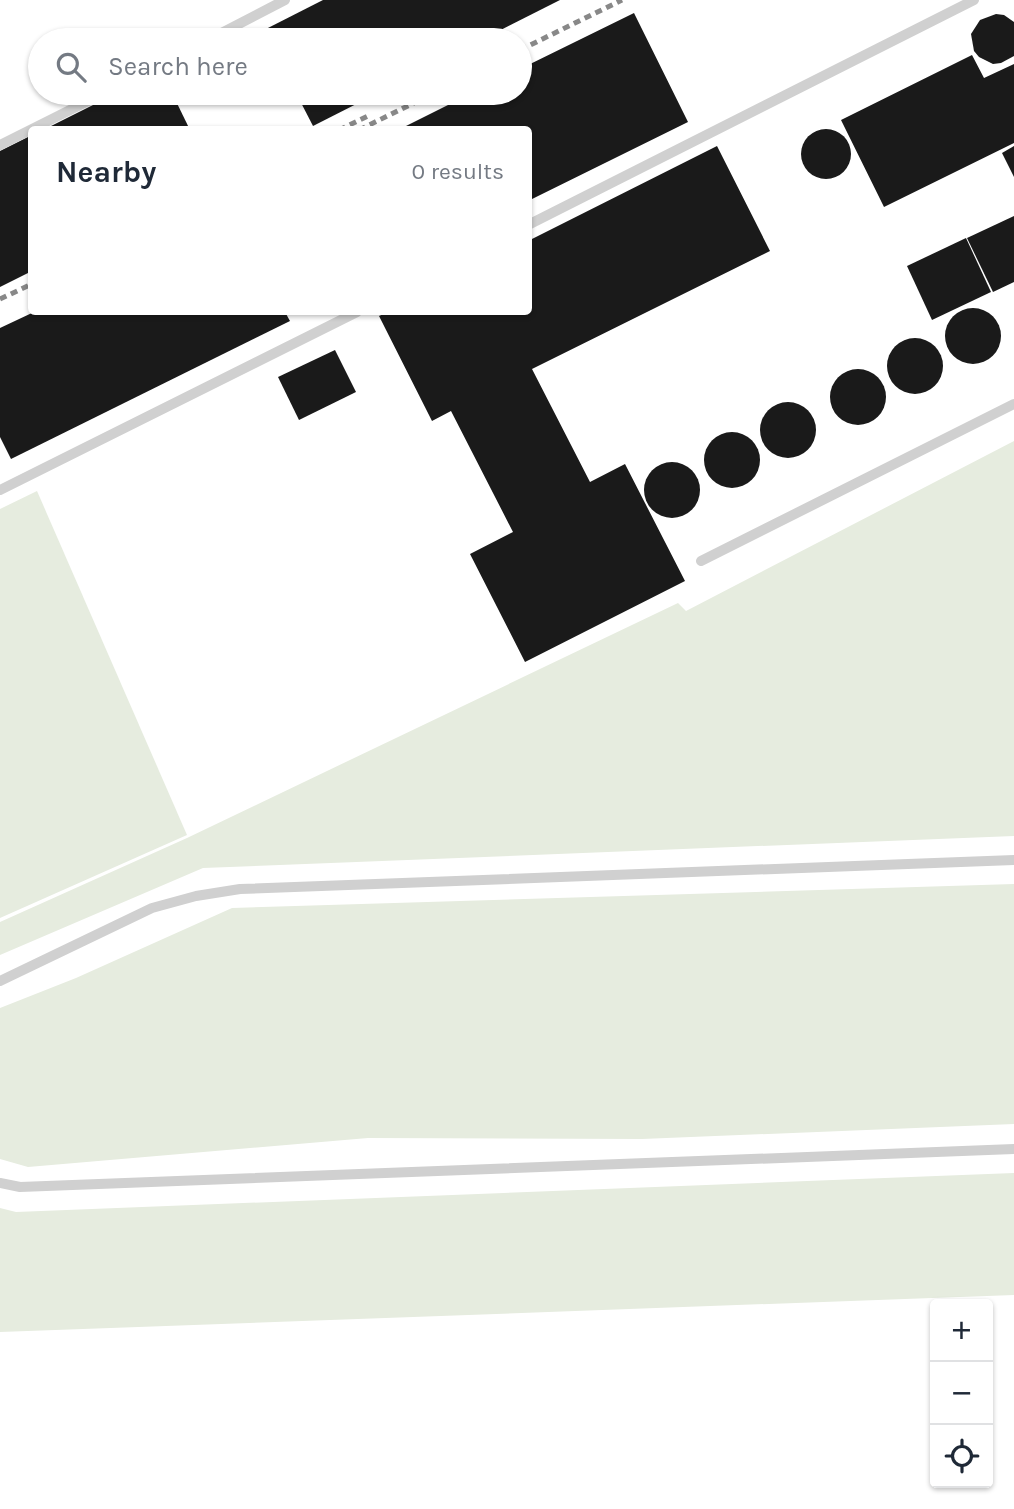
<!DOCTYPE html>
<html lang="en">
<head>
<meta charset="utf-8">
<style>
	:root { --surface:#fff; --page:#f6f6f7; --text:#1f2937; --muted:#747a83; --line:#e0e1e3 }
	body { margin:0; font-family:Karla,sans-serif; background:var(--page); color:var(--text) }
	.controls { position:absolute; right:21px; bottom:21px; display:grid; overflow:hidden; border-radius:7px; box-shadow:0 2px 5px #0004 }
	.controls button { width:63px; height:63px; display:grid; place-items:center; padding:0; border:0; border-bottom:2px solid var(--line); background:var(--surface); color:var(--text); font:35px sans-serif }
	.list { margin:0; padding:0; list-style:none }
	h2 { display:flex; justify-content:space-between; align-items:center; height:91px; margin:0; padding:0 28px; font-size:30px }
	h2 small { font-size:23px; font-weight:400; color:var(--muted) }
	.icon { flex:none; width:38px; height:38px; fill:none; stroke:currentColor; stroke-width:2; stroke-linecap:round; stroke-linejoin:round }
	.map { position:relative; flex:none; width:1014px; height:1509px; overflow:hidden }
	.search { position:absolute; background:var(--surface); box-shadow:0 2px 5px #0004; left:28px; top:28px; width:504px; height:77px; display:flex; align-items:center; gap:18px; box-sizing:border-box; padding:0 24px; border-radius:38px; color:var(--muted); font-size:26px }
	.panel { position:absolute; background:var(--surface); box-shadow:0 2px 5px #0004; left:28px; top:126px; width:504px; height:189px; border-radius:7px }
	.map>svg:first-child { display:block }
	.green { fill:#e6ecdf }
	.building { fill:#1a1a1a }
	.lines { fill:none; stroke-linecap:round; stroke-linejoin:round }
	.lane { stroke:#d0d0d0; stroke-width:10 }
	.rail { stroke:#888; stroke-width:5; stroke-dasharray:7 5; stroke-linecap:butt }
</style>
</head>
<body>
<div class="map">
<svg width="1014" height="1509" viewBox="0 0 1014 1509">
	<rect width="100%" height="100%" fill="#fff"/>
	<g class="green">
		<path d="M1014,441V836L203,868L0,955V922L187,838L678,603L686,611Z"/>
		<path d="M37,491L187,835L0,918V509Z"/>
		<path d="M1014,884V1124L642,1139L368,1138L28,1167L0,1159V1008L76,978L232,908Z"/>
		<path d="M1014,1173V1295L0,1332V1208L16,1212Z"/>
	</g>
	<g class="building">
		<path d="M323,0H560L481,40H269L264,30Z"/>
		<path d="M634,13L688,122L528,201V130H398L472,93H520V69Z"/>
		<path d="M996,14L1004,15L1014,22V56L1001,63L993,64L979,57L974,51L971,34L980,20Z"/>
		<path d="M972,55L984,78L1014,64V143L884,207L841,120Z"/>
		<path d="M117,93H172L190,130H43Z"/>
		<path d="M296,93H378L313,126Z"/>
		<circle cx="826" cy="154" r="25"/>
		<path d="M32,135V271L0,287V151Z"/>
		<path d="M717,146L770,251L532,369L590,482L625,464L685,581L525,662L470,554L513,532L451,411L432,421L379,316L388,312H528V241Z"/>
		<path d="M1014,146V177L1002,153Z"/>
		<path d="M1014,216V282L993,292L967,238Z"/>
		<path d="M966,238L991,292L932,320L907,266Z"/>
		<circle cx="973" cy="336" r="28"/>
		<path d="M34,312H285L290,321L11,459L0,437V328Z"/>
		<circle cx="915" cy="366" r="28"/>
		<path d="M335,350L356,392L299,420L278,377Z"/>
		<circle cx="858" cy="397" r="28"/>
		<circle cx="788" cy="430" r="28"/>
		<circle cx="732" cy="460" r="28"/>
		<circle cx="672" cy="490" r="28"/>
	</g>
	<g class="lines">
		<g class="lane">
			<path d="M208,40L285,0"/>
			<path d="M0,145L104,93"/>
			<path d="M528,225L974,0"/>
			<path d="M0,490L357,312"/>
			<path d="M701,561L1014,404"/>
			<path d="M0,981L152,908L196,896L240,889L1014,860"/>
			<path d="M0,1183L20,1187L1014,1149"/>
		</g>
		<g class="rail">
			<path d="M520,50L622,0"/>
			<path d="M339,130L368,116"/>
			<path d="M359,130L434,93"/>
			<path d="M0,299L32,284"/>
		</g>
	</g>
</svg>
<div class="controls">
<button>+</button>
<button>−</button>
<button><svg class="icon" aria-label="locate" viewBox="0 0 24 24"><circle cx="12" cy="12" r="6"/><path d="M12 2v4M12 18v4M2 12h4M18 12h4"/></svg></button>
</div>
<div class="search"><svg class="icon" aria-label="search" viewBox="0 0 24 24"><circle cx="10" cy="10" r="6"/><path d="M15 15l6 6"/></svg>Search here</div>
<section class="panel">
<h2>Nearby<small>0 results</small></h2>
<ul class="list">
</ul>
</section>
</div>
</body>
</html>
